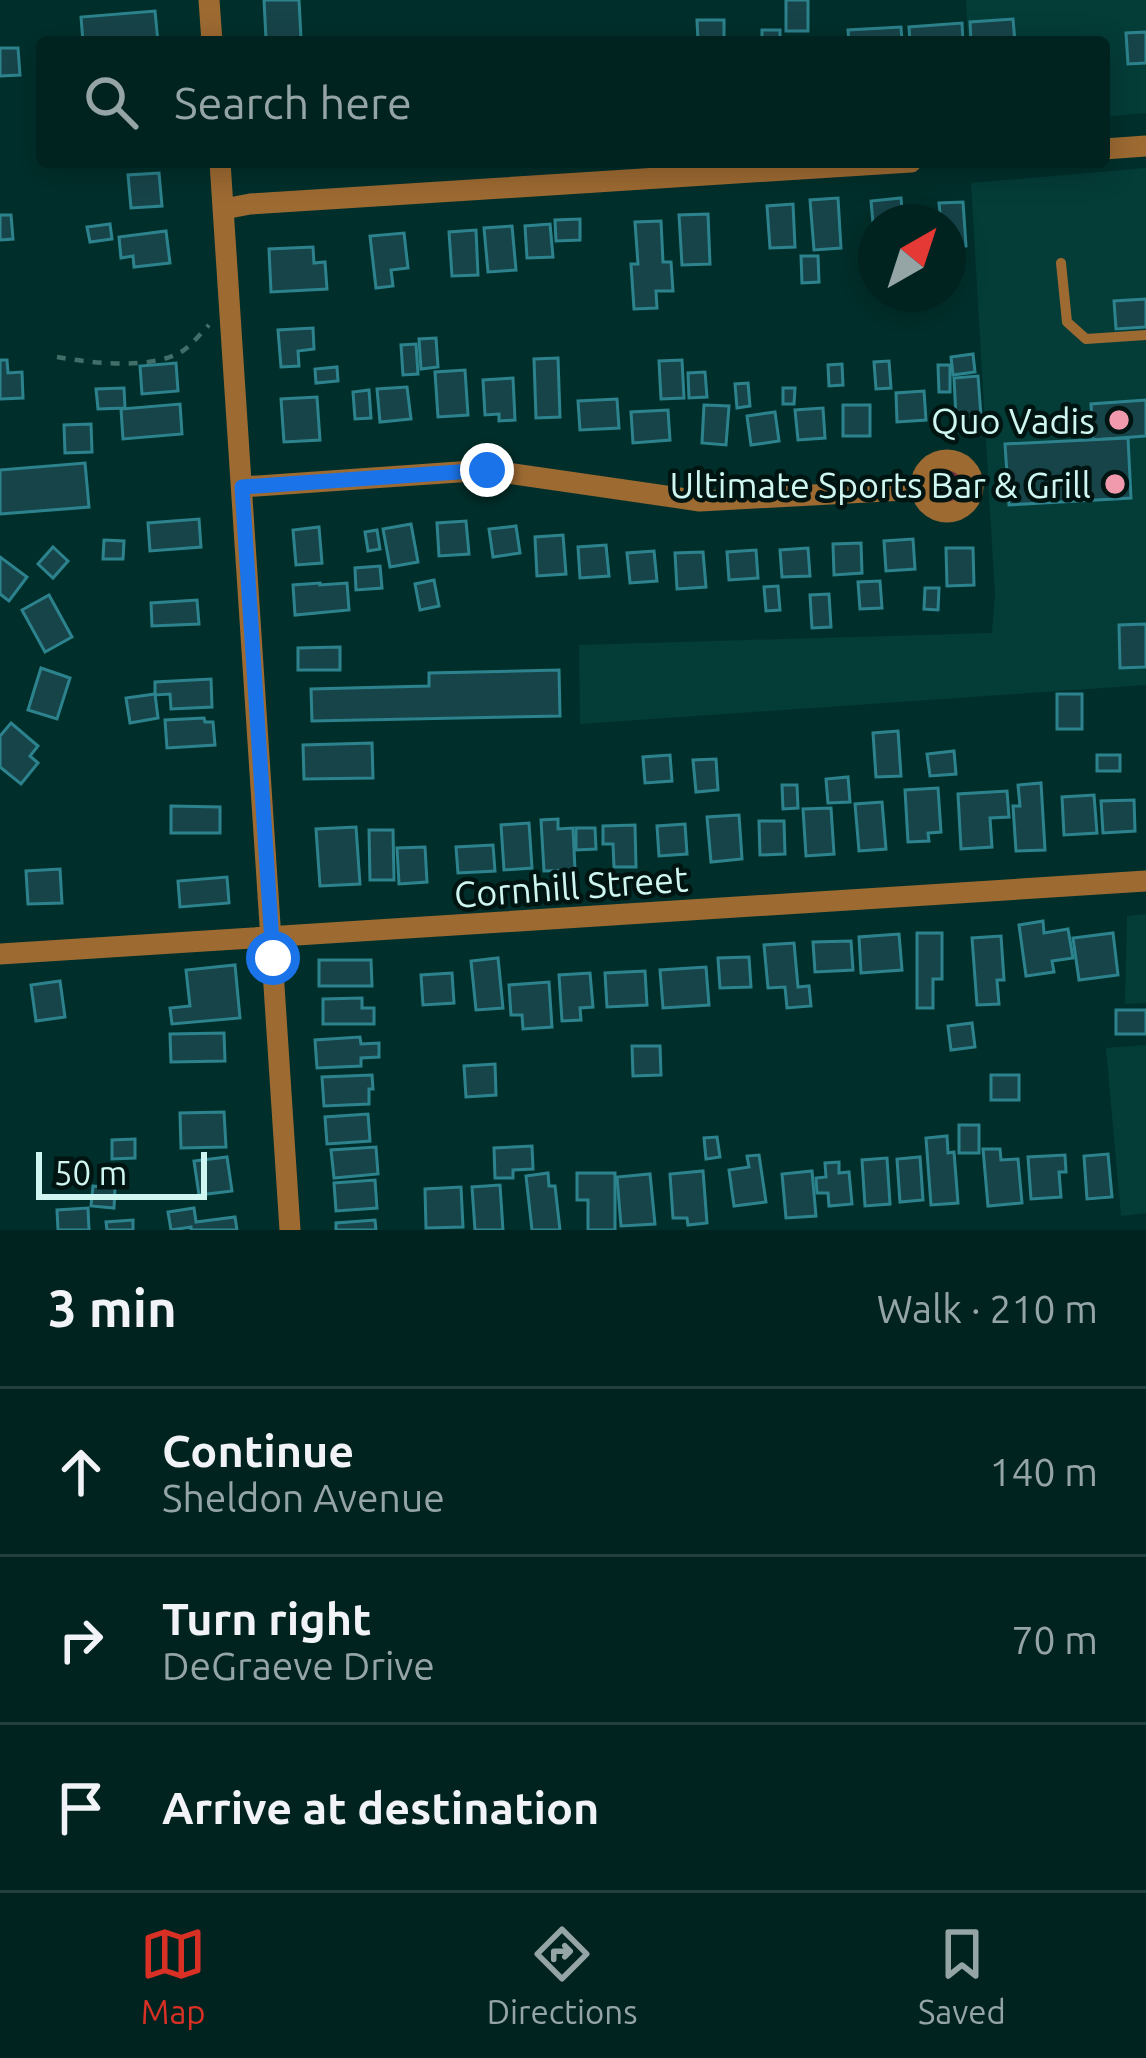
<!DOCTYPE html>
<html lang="en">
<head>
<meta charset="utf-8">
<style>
	:root { --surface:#002320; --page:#0e2f2d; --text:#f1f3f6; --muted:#95a4a5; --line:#22403e; --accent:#d93025 }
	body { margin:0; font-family:Ubuntu,sans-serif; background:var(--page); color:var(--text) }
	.compass { position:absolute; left:858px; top:204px; width:108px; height:108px; border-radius:50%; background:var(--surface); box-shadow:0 6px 30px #0003; rotate:39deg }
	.scale { position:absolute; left:36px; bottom:30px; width:171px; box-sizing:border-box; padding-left:12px; border:6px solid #cff6f0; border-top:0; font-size:33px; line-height:42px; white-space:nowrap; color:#cff6f0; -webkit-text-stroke:9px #001512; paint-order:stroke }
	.stop { position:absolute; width:36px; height:36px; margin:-27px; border:9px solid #1a73e8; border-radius:50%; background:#fff }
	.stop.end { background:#1a73e8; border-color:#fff; box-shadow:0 3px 12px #0008 }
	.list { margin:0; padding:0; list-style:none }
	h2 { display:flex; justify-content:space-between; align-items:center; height:156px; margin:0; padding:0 48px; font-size:51px }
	h2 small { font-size:39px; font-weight:400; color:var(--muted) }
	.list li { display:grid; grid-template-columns:78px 1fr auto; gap:36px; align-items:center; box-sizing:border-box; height:168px; padding:0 48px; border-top:3px solid var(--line) }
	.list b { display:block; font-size:45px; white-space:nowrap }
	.list p { margin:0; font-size:39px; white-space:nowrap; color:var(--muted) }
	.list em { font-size:39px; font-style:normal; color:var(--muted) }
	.icon { flex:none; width:66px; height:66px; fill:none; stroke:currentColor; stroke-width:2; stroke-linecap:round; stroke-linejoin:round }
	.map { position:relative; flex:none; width:1146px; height:1230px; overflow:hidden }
	.search { position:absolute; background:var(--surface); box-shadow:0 6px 30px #0003; left:36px; right:36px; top:36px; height:132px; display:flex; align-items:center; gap:30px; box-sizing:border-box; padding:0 42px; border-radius:12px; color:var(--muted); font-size:45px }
	.sheet { height:660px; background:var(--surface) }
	nav { display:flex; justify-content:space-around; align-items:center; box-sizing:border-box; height:168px; border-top:3px solid var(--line); background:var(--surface); font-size:33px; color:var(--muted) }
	nav a { display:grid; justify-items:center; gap:6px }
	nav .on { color:var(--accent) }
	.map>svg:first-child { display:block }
	.built { fill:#043c38 }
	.green { fill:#743243 }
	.building { fill:#174449; stroke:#2c838d; stroke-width:3 }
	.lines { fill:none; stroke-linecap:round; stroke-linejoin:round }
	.path { stroke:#416e69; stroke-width:4.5; stroke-dasharray:9 9; stroke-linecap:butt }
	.service { stroke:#9d6a32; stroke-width:10 }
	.minor { stroke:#9d6a32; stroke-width:21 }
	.route { stroke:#1a73e8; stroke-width:15 }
	.poi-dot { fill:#f29aad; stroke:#001512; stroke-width:4.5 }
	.labels { text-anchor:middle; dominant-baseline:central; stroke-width:9; stroke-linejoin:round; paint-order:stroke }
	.poi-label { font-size:36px; fill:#cff6f0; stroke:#001512; text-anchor:end }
	.street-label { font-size:36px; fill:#cff6f0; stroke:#001512 }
</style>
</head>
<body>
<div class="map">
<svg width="1146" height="1230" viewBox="0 0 1146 1230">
	<rect width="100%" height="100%" fill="#002f2b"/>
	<g class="built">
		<path d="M966,0H1146V113L1104,117V42H968Z"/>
		<path d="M1146,168V685L580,724L579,645L992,633L995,596L971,183Z"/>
		<path d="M1146,914V1003L1125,1004L1127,916Z"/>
		<path d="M1146,1045V1213L1121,1216L1106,1048Z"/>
	</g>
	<circle class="green" cx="946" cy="487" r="18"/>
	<g class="building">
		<path d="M264,0H299L301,38L266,39Z"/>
		<rect x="786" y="0" width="22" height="31"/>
		<path d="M155,11L158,42H83L81,17Z"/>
		<path d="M1013,19L1015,42H971L970,22Z"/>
		<path d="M697,20H724V42H698Z"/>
		<path d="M962,23L963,42H910L909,27Z"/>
		<path d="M901,27L902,42H849L848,30Z"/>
		<rect x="762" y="30" width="18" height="12"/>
		<path d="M1146,32V63L1128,64L1126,33Z"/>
		<path d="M0,48H18L20,75L0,76Z"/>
		<path d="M159,173L162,206L131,208L128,175Z"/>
		<path d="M838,198L841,248L814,250L810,200Z"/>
		<path d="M901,198L903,222L873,223L871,201Z"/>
		<path d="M963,202L966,246L948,248V222H941L939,203Z"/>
		<path d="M793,204L795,247L770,248L767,206Z"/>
		<path d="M708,214L710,264L682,265L679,215Z"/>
		<path d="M0,215H11L13,239L0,240Z"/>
		<path d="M580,219V240L556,241L555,220Z"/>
		<path d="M661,221L663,262H671L673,291H656L657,308L634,309L631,264H638L635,222Z"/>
		<path d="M110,224L112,239L90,242L87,227Z"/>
		<path d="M550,224L553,257L527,258L525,226Z"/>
		<path d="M512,226L516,270L488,272L484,228Z"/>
		<path d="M476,230L478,275L452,276L449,232Z"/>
		<path d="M166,231L170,263L134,267L133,256L121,258L119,237Z"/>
		<path d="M404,233L408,268L391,270L393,286L376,288L370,236Z"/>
		<path d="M313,247L314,263L325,262L327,289L271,292L269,249Z"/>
		<path d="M801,256H818L819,282L802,283Z"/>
		<path d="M1146,299V327L1116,329L1114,301Z"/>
		<path d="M313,328L314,349L298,351L299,366L281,367L278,330Z"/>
		<path d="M436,338L438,367L421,369L419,339Z"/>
		<path d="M416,344L418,374L403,375L401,345Z"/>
		<path d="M973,354L975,372L953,375L951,357Z"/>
		<path d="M558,358L560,417L536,418L534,359Z"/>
		<path d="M0,360H7L8,373L22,372L23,398L0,399Z"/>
		<path d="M682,360L684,398L661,399L659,361Z"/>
		<path d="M889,361L891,388L876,389L874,362Z"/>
		<path d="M176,363L178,391L142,394L140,366Z"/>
		<path d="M842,364L843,385L829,386L828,365Z"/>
		<path d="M938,365H950V392H939Z"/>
		<path d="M337,367L338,381L316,383L315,369Z"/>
		<path d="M465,370L468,415L438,417L435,372Z"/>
		<path d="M705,372L707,397L689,398L688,373Z"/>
		<path d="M978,376L981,416L956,417L954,378Z"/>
		<path d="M513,378L515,420L499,421V414L485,415L483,380Z"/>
		<path d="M748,383L750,406L737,408L735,384Z"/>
		<path d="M407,387L411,419L380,422L377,389Z"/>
		<path d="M124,388L125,408L98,409L96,389Z"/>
		<path d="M783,388H795L794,404H783Z"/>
		<path d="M369,390L371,418L355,419L353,392Z"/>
		<path d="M924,391L926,420L897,422L896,393Z"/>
		<path d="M317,397L320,440L284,442L281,399Z"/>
		<path d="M617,399L619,428L580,430L578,401Z"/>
		<path d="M1146,400V436L1093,440L1091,404Z"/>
		<path d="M180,404L182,434L123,439L121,409Z"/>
		<path d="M704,405L729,406L726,445L702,443Z"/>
		<rect x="843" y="405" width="27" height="31"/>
		<path d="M823,408L825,438L798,440L795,410Z"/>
		<path d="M668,410L670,440L633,443L631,412Z"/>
		<path d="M775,412L779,441L751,445L747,416Z"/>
		<path d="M91,424L92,452L65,453L64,425Z"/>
		<path d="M1128,438L1131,498L1009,505L1005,444Z"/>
		<path d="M85,463L89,507L0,514V470Z"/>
		<path d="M199,519L201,547L150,551L148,523Z"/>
		<path d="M466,521L469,554L439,556L437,523Z"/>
		<path d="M411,524L418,562L390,567L383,529Z"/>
		<path d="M516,526L520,553L493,557L489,529Z"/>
		<path d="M319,527L322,563L296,565L293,530Z"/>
		<path d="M377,530L380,549L368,551L365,532Z"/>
		<path d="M563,535L566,574L537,576L535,537Z"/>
		<path d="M913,539L915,569L886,571L884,541Z"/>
		<path d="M104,540L124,541L123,559H103Z"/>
		<path d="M861,543L862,573L834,575L833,544Z"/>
		<path d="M606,545L609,576L580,578L578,547Z"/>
		<path d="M53,547L68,561L53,578L38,564Z"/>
		<path d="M808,548L810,576L782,577L780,550Z"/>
		<path d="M946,548H973L974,585L947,586Z"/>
		<path d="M756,550L758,578L729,580L727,552Z"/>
		<path d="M654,551L657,581L630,583L627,553Z"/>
		<path d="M703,552L706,587L677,589L675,553Z"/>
		<path d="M0,557L27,577L9,601L0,594Z"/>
		<path d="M380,566L382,588L356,590L355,568Z"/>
		<path d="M434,580L439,606L420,610L415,584Z"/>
		<path d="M880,581L882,608L860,609L858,582Z"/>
		<path d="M320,583V585L347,583L349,610L295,615L293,585Z"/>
		<path d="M778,586L780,610L766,611L764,587Z"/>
		<path d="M925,588H939L938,610L924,609Z"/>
		<path d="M829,594L831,627L812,628L810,595Z"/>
		<path d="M49,595L72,637L45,652L22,610Z"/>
		<path d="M197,600L199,624L152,626L151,603Z"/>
		<path d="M1146,624V667L1120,668L1119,625Z"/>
		<path d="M340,647V670H298V648Z"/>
		<path d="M41,668L70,678L57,719L28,710Z"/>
		<path d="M559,670L560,716L312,721L311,689L429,686V673Z"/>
		<path d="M211,679L212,707L171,709L170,694L155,695V682Z"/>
		<path d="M155,694L158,718L130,723L126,698Z"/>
		<rect x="1057" y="694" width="25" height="35"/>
		<path d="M204,718L205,722H213L215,745L167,748L165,720Z"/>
		<path d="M11,723L38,746L30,756L38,763L21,784L0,767V736Z"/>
		<path d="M898,731L901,776L876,777L873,733Z"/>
		<path d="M372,743L373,778L304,779L303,745Z"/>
		<path d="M954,751L956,774L930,776L927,754Z"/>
		<path d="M670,755L672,781L645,783L643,757Z"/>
		<rect x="1097" y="755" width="23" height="16"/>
		<path d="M716,759L718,790L696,792L693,760Z"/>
		<path d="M848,777L850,802L828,803L826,779Z"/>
		<path d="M1041,783L1045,850L1016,851L1013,806H1020L1018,785Z"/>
		<path d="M782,785H797L798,808L783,809Z"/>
		<path d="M938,788L941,832L928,833L929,841L908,842L905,790Z"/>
		<path d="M1007,791L1009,817L990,818L992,847L961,849L958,794Z"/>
		<path d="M1094,795L1097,833L1064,835L1062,797Z"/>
		<path d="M1134,800L1135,831L1103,833L1101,801Z"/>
		<path d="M882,802L886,849L859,851L855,804Z"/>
		<path d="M171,806L220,807V833H171Z"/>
		<path d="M831,808L834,854L806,856L803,809Z"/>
		<path d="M739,815L742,859L711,862L707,817Z"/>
		<path d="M558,819V829L573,828L575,870L544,871L541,820Z"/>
		<path d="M759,821H784L785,854L760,855Z"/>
		<path d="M529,823L532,868L504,870L501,825Z"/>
		<path d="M685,824L687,854L659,856L657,826Z"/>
		<path d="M635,825L636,867H614L613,844H603V826Z"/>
		<path d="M356,827L360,884L320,886L316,829Z"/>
		<path d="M576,828H595L596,849L576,850Z"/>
		<path d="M369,830H393L394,880H370Z"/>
		<path d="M493,845L495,871L458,873L456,847Z"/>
		<path d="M425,847L427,882L399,884L397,848Z"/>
		<path d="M60,869L62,903L28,904L26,871Z"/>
		<path d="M227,877L229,903L180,907L178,881Z"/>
		<path d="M1043,921L1044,933L1068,929L1073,958L1052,961L1054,972L1026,976L1019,925Z"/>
		<path d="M917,933H942V979H933V1008H917Z"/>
		<path d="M1113,933L1118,975L1079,980L1073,938Z"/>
		<path d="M899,934L902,970L861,973L859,937Z"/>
		<path d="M1001,936L1004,980H997L999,1004L977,1005L972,938Z"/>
		<path d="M851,941L853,970L815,972L813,942Z"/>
		<path d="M794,943L798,987L809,986L811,1006L787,1008L785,987L768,988L764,945Z"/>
		<path d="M749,957L751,987L720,988L718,958Z"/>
		<path d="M498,958L503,1008L476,1010L471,961Z"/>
		<path d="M319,960H371L372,986H319Z"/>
		<path d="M235,965L240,1018L172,1024L170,1008L190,1006L186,970Z"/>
		<path d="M706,967L709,1005L663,1008L660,970Z"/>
		<path d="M645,971L647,1005L607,1007L605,973Z"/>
		<path d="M452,973L454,1003L423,1005L421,975Z"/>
		<path d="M590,973L593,1007L580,1008L581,1020L562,1021L559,975Z"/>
		<path d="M60,981L65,1017L36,1021L31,985Z"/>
		<path d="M549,982L552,1027L523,1029L522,1015H511L509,985Z"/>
		<path d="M362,998V1008H374V1024H323V999Z"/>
		<rect x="1116" y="1010" width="30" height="24"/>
		<path d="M972,1023L975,1047L951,1050L948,1026Z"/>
		<path d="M224,1033L225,1061L171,1062L170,1034Z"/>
		<path d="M360,1037L361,1044L379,1043V1057L361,1058V1066L317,1068L315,1040Z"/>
		<path d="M632,1046H660L661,1075L633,1076Z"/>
		<path d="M495,1064L496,1095L466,1097L464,1066Z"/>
		<path d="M372,1075L373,1089H369V1104L324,1106L322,1077Z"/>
		<rect x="991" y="1075" width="28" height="25"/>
		<path d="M224,1112L226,1147L181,1148L180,1113Z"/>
		<path d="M368,1114L370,1141L327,1144L325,1117Z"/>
		<rect x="959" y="1125" width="20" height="28"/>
		<path d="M947,1136L948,1153L954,1152L958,1203L931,1205L926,1138Z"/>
		<path d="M717,1137L720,1157L706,1159L704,1138Z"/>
		<path d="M135,1139V1158L112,1159V1140Z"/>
		<path d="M532,1146L533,1169L513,1170V1178H495L494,1148Z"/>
		<path d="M376,1147L378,1174L334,1178L331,1150Z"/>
		<path d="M983,1149H1000L1001,1160L1018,1159L1022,1203L988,1206Z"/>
		<path d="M1108,1154L1112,1197L1087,1199L1084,1156Z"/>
		<path d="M759,1155L766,1202L734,1206L729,1170L749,1167L747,1156Z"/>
		<path d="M1065,1155L1066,1172H1059L1061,1197L1031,1199L1028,1157Z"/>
		<path d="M227,1157L232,1191L199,1195L194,1161Z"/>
		<path d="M920,1157L923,1200L900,1202L897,1159Z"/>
		<path d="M887,1158L890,1204L865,1206L862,1160Z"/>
		<path d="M839,1162V1173L849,1172L852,1204L829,1206L828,1193H817L816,1178L826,1177L825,1163Z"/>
		<path d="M703,1171L707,1223L688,1225L687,1218H673L670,1174Z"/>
		<path d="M812,1171L816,1216L786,1218L782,1174Z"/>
		<path d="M548,1173L549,1186H555L560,1230H532L526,1176Z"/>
		<path d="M577,1173H615V1230H588V1200H577Z"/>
		<path d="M650,1174L655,1224L621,1226L617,1177Z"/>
		<path d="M375,1180L377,1208L336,1211L334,1183Z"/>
		<path d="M500,1185L503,1230H475L472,1187Z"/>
		<path d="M93,1186L115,1188L114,1208L91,1206Z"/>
		<path d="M461,1187L463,1227L426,1228L425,1189Z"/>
		<path d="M88,1208L89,1230H58L57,1210Z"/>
		<path d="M194,1208L196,1222L235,1217L237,1230H191V1227L171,1230L168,1212Z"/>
		<path d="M133,1220V1230H107L106,1222Z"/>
		<path d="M375,1220L376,1230H336V1223Z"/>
	</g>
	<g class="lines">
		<path class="path" d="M57,357C91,363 150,370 181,352C191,346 200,334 209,325"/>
		<path class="service" d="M1061,263L1067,322L1086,339L1146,335"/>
		<g class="minor">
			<path d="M209,0L212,42"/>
			<path d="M1104,149L1146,146"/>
			<path d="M220,162L290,1230"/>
			<path d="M224,209L250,204L911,162"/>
			<circle cx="947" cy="486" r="26"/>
			<path d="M242,487L487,470L700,501L922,489"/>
			<path d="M0,954L1146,881"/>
		</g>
	</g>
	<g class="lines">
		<path class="route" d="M273,958L242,487L487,470"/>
	</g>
	<g class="poi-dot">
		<circle cx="1119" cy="420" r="12"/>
		<circle cx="1115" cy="484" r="12"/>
	</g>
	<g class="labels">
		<g class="poi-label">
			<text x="1095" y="420">Quo Vadis</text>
			<text x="1091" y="484">Ultimate Sports Bar &amp; Grill</text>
		</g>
		<g class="street-label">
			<text transform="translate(571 886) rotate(-4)">Cornhill Street</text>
		</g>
	</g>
</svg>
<svg class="compass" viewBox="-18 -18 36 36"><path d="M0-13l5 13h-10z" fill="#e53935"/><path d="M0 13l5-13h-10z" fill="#95a4a5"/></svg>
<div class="scale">50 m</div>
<div class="stop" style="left:273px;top:958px"></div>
<div class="stop end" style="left:487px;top:470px"></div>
<div class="search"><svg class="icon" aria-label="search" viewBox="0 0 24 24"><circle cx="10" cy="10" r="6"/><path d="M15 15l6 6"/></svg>Search here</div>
</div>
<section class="sheet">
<h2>3 min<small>Walk · 210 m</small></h2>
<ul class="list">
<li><svg class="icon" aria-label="ahead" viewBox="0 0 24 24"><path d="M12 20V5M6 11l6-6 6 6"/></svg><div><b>Continue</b><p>Sheldon Avenue</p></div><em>140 m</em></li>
<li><svg class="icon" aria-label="right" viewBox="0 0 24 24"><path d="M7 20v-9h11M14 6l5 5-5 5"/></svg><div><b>Turn right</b><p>DeGraeve Drive</p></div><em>70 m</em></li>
<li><svg class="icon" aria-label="arrive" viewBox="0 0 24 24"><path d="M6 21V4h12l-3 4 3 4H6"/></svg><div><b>Arrive at destination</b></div></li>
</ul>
</section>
<nav>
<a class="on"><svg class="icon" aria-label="map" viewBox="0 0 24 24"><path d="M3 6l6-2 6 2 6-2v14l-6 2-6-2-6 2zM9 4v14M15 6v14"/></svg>Map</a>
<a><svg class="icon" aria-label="directions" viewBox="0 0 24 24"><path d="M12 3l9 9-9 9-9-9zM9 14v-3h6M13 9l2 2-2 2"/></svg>Directions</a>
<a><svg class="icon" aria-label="saved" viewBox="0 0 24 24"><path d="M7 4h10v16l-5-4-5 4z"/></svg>Saved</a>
</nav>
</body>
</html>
